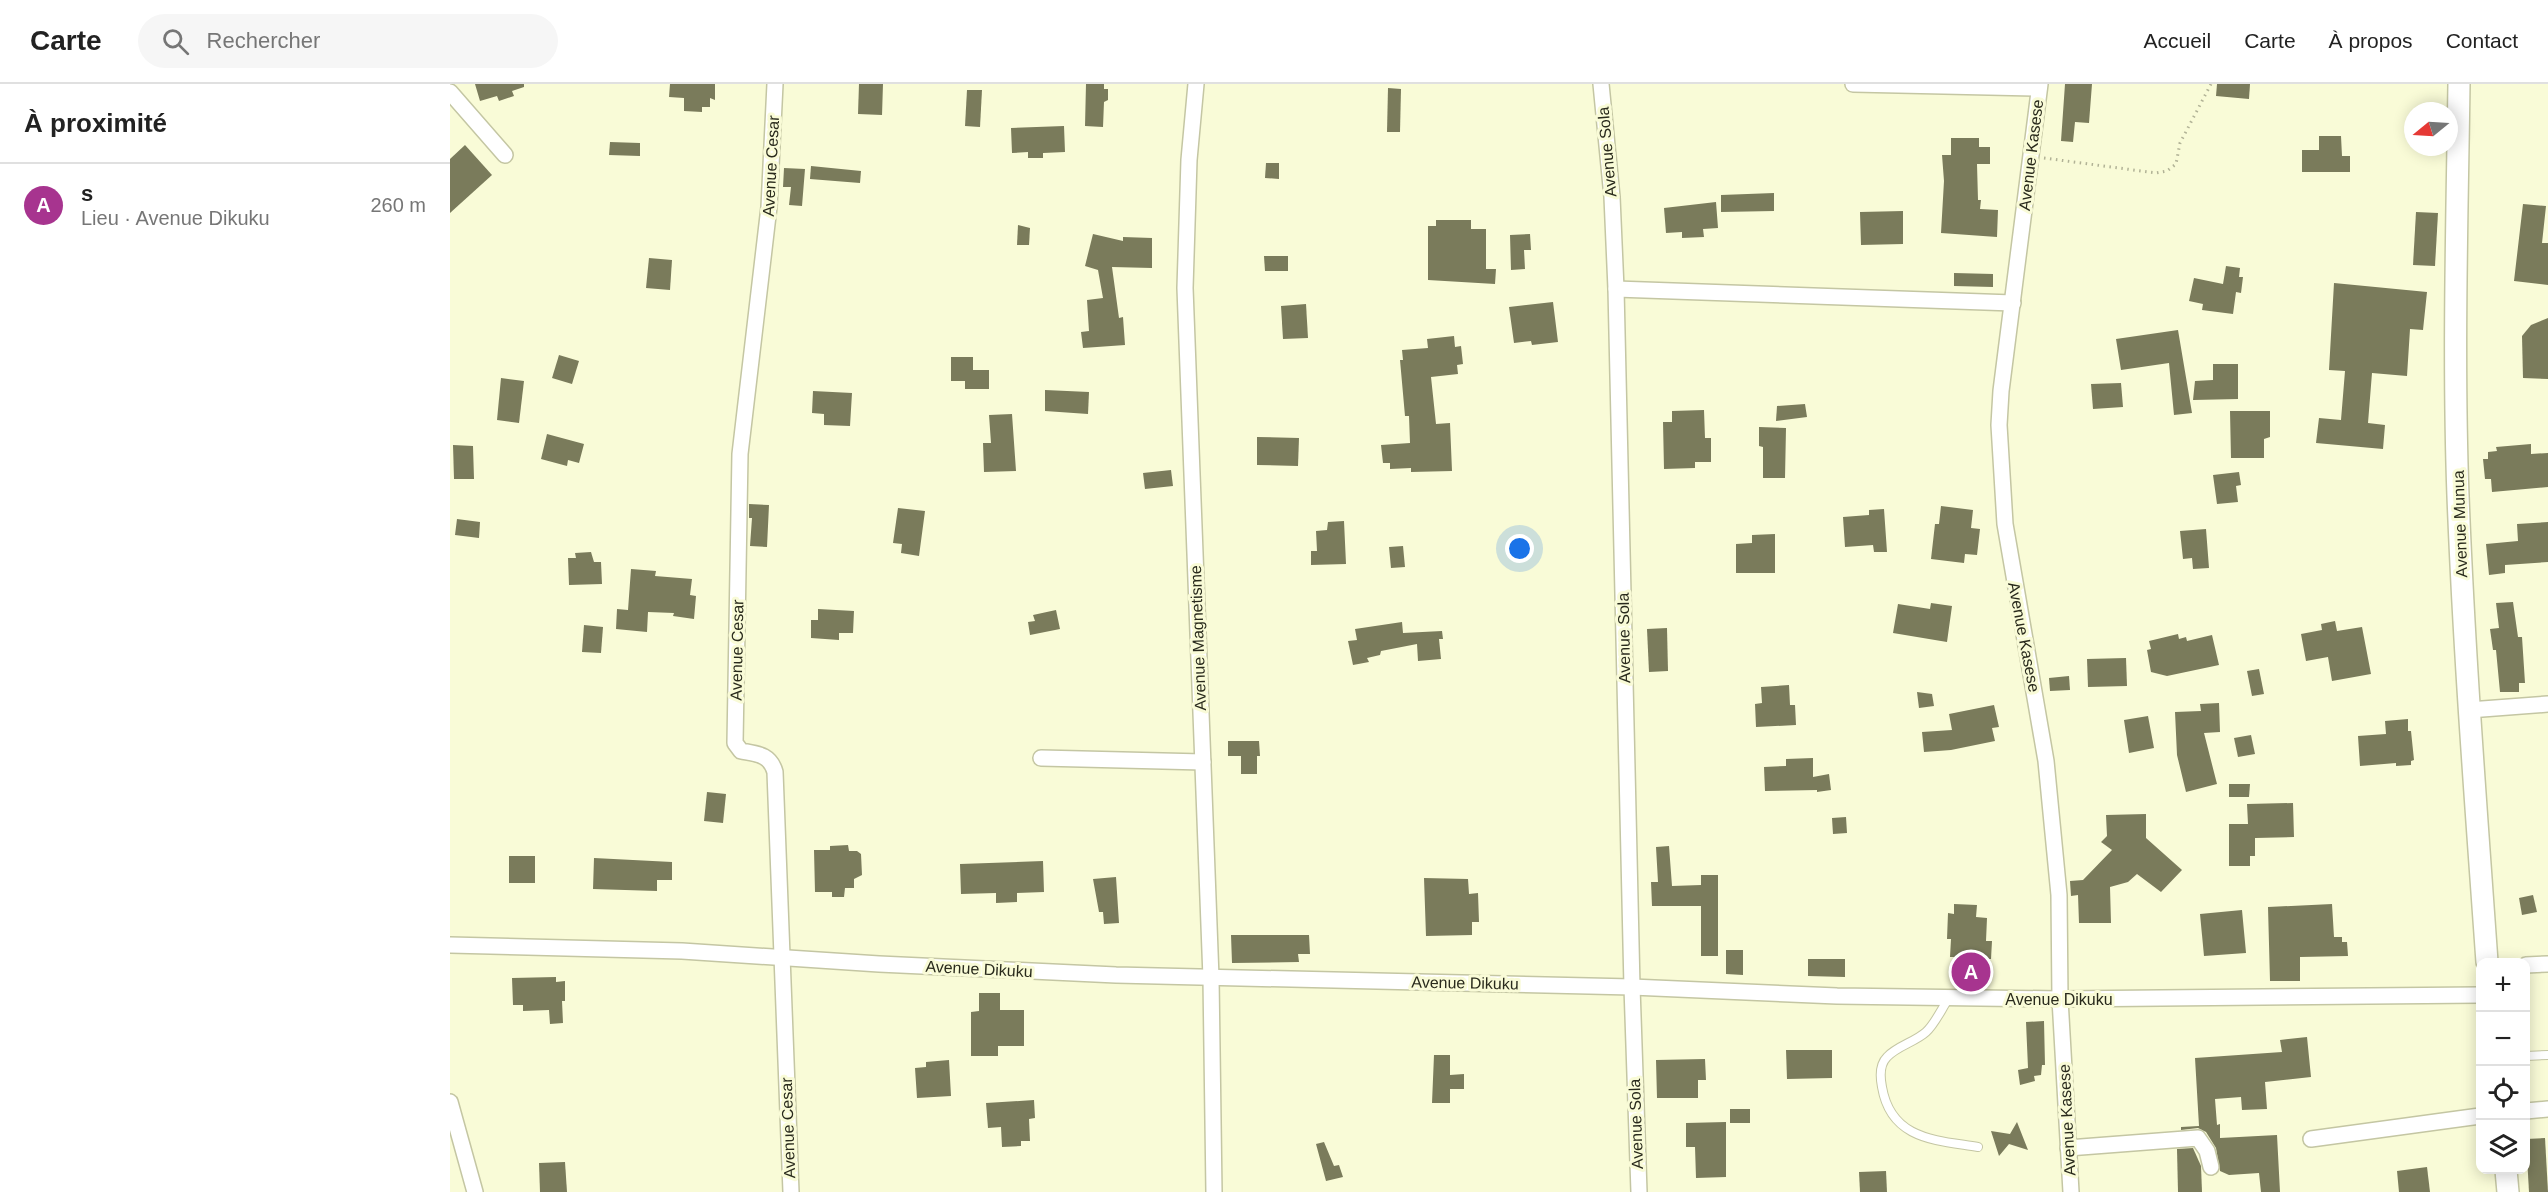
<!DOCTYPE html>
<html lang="fr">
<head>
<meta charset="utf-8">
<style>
	:root { --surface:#fff; --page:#f6f6f6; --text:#222; --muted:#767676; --line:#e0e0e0; --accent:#a7348f }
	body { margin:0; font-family:Helvetica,sans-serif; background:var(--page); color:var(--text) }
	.controls { position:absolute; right:18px; bottom:18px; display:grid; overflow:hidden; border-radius:12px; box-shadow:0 3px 15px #0003 }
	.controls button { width:54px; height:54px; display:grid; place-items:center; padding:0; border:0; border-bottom:2px solid var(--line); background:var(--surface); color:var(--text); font:30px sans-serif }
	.compass { position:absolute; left:1954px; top:18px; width:54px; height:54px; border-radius:50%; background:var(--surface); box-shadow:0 3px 15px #0003; rotate:252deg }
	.you { position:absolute; left:1070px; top:465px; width:21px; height:21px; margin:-15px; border:4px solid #fff; border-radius:50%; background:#1a73e8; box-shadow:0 0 0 9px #1a73e833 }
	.badge { display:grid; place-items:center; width:39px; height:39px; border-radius:50%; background:var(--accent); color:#fff; font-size:20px; font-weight:700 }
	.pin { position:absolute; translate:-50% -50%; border:3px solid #fff; box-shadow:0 2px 6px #0006 }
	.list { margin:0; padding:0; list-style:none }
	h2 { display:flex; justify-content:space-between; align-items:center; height:78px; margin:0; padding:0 24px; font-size:26px }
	h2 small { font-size:20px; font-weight:400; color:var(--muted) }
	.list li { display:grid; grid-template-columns:39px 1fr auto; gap:18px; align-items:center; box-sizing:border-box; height:84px; padding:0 24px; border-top:2px solid var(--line) }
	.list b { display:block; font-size:22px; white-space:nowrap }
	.list p { margin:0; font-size:20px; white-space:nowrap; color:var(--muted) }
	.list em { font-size:20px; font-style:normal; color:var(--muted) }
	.icon { flex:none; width:33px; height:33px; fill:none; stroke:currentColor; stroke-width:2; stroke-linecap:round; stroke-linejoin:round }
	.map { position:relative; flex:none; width:2098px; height:1108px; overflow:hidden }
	header { display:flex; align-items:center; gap:36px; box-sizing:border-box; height:84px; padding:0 30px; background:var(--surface); border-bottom:2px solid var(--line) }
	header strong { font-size:28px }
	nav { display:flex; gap:33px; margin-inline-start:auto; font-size:21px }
	.search { width:420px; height:54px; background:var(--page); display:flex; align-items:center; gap:15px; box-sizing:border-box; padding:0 21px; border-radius:33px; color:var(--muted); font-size:22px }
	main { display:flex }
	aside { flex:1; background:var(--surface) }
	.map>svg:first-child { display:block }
	.building { fill:#7a7b5b }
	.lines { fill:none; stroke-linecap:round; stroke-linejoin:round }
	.lane-casing { stroke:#c4c6a3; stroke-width:10 }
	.street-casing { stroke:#c4c6a3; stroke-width:18 }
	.secondary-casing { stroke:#c4c6a3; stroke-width:24 }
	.path { stroke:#b1b296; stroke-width:3; stroke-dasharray:1.5 4.5; stroke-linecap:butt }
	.lane { stroke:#fff; stroke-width:8 }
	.street { stroke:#fff; stroke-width:15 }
	.secondary { stroke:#fff; stroke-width:21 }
	.labels { text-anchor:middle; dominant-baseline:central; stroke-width:6; stroke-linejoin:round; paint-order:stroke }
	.street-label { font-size:16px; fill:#292a1c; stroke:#f9fbd7 }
</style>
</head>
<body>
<header>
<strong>Carte</strong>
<div class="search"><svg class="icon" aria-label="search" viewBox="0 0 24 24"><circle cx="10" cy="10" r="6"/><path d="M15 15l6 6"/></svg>Rechercher</div>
<nav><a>Accueil</a><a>Carte</a><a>À propos</a><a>Contact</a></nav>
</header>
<main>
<aside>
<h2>À proximité<small></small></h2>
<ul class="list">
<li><span class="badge">A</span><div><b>s</b><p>Lieu · Avenue Dikuku</p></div><em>260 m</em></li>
</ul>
</aside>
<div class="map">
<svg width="2098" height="1108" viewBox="0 0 2098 1108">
	<rect width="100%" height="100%" fill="#f9fbd7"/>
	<g class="building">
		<path d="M25,0H74V3L62,7L64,12L49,17L47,12L30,17Z"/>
		<path d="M220,0H265V16L260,14V23H252V28L234,27V14L219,13Z"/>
		<path d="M409,0H433L432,31L408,30Z"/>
		<path d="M636,0H654V5H658V16L654,18L653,43L635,42Z"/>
		<path d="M1615,0H1642L1639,39L1625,38L1623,58L1611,57Z"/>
		<path d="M1767,0H1800L1799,15L1766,12Z"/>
		<path d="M938,4L951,5L950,48H937Z"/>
		<path d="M517,6H532L530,43L515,42Z"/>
		<path d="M614,42L615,68L593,69V74H578V68L562,69L561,44Z"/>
		<path d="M1869,52H1891L1892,72H1900V88H1852V66H1869Z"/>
		<path d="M1501,54H1529V63H1540V80H1527L1528,116H1531L1530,125L1548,126L1547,153L1491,149L1494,97L1492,71H1501Z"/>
		<path d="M160,58L190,59V72L159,71Z"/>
		<path d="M15,61L42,91L0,129V75Z"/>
		<path d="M816,79H829V95L815,94Z"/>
		<path d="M361,82L411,87L410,99L360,95Z"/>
		<path d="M334,84L355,85L352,122L339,121L341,103H333Z"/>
		<path d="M1324,109V127L1271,128V111Z"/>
		<path d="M1266,118L1268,144L1253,145L1254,153L1232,154V148L1216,149L1214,124Z"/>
		<path d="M2073,120L2096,122L2092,159H2098V201L2064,197Z"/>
		<path d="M1453,127V160L1411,161L1410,128Z"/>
		<path d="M1966,128L1988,129L1985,182L1963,181Z"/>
		<path d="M986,136H1021V145H1036V185H1046L1045,200L978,196V142H986Z"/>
		<path d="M568,141L580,144L579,161H567Z"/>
		<path d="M643,150L673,157V153L702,154V184L662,183L669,234L673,233L675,261L633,264L631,248L639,247L637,216L653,214L648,186L635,182Z"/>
		<path d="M1080,150L1081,166H1074L1075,185L1061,186L1060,151Z"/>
		<path d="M814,172H838V187H815Z"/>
		<path d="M199,174L222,176L220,206L196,204Z"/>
		<path d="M1776,182L1790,184L1789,193H1793L1791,209L1786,208L1783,230L1752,226L1753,220L1739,217L1744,194L1773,200Z"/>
		<path d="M1504,189L1543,190V203L1504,202Z"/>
		<path d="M1884,199L1977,208L1973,246L1960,245L1957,292L1922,289L1918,339L1935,341L1933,365L1866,359L1869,334L1891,336L1895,287L1879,286Z"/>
		<path d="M1103,218L1108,258L1082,261L1081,257L1064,259L1059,223Z"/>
		<path d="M856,220L858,254L833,255L831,222Z"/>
		<path d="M2098,234V295L2073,294L2072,252L2081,241Z"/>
		<path d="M1728,246L1742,329L1724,331L1719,279L1671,286L1666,255Z"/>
		<path d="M1004,252L1005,263L1011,262L1013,280L1007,281L1008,290L981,293L986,340L1000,339L1002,387L961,388V384L940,385V379H933L931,361L960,359L959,332H955L950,276H953L952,266L978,264L977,255Z"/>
		<path d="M109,271L129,277L122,300L102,294Z"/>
		<path d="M501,273H523V286H539V305H515V297H501Z"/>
		<path d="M1763,280H1788V315L1743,316L1745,297L1763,296Z"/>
		<path d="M51,294L74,297L69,339L47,336Z"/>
		<path d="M1671,299L1673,323L1643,325L1641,300Z"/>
		<path d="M595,306L639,308L638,330L595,327Z"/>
		<path d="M363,307L402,309L400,342L374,341V330L362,329Z"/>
		<path d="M1355,320L1357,333L1326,337L1327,322Z"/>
		<path d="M1254,326L1255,354H1261V378H1245V384L1214,385L1213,338H1222V327Z"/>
		<path d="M1780,327H1820V353L1814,355V374H1781Z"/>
		<path d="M562,330L566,387L534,388L533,359H541L539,331Z"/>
		<path d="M1309,343L1336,344L1335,394H1313V363L1309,362Z"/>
		<path d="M97,350L134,360L129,379L118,376L117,382L91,375Z"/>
		<path d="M807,353L849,354L848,382L807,381Z"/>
		<path d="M2081,360V370L2098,369V403L2042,408L2041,395H2035L2033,375H2038V368L2047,367L2046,363Z"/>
		<path d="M3,361L23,362L24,395H4Z"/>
		<path d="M721,386L723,402L695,405L693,389Z"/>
		<path d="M1789,388L1791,401L1786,402L1788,418L1767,420L1763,391Z"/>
		<path d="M299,420L319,421L317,463L300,462L302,434H299Z"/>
		<path d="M1491,422L1523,426L1521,444L1530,445L1527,471L1515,470L1514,479L1481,475L1485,440H1489Z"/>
		<path d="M448,424L475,427L469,472L451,469L452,460L443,459Z"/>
		<path d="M1434,425L1437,468H1424L1423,461L1395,463L1393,433L1419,431V426Z"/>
		<path d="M7,435L30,438L29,454L5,451Z"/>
		<path d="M894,437L896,480L861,481V467H867L866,447L877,446L878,438Z"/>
		<path d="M2098,438V478L2055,481V489L2039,491L2036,460L2068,457L2067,440Z"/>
		<path d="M1756,445L1759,484L1743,485L1742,474L1733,475L1730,447Z"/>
		<path d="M1325,450V489H1286V460L1302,459V451Z"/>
		<path d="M953,462L955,483L941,484L939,463Z"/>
		<path d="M141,468L144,478H151L152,500L119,501L118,474H126L125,469Z"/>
		<path d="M181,485L206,487L205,492L242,495L240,511L246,512L244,535L223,532L224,529L198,528L197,548L166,545L167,525L178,526Z"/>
		<path d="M2063,518L2068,553H2072L2075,599H2069V608H2050L2046,566H2043L2040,545L2049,544L2046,519Z"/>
		<path d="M1481,519L1502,522L1497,558L1443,549L1448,520L1480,525Z"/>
		<path d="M368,525L404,527L403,549H389V556L361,554V536H368Z"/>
		<path d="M606,526L610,545L580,551L578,538L585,537L583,531Z"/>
		<path d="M1885,537L1887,547L1912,543L1921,590L1882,597L1878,573L1856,577L1851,550L1872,546L1871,540Z"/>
		<path d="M952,538L953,549L992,547L993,555H989L991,575L968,577L967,560L931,567L930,571L917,574L919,578L903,581L898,557L907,556L905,545Z"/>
		<path d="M134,541L153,543L151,569L132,568Z"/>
		<path d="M1217,544L1218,587L1199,588L1197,545Z"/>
		<path d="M1728,550L1729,555L1736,553L1737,557L1762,551L1769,581L1717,592L1701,588L1697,566L1701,565L1699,557Z"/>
		<path d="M1676,574L1677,602L1638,603L1637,575Z"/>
		<path d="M1809,585L1814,610L1802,612L1797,587Z"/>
		<path d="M1619,592L1620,606L1600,607L1599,594Z"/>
		<path d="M1339,601L1340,621H1345L1346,641L1306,643L1305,620L1312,619L1311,603Z"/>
		<path d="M1467,608L1482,610L1484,622L1469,624Z"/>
		<path d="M1769,619L1770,648L1754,649L1767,700L1736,708L1727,671L1725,628L1751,627L1750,620Z"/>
		<path d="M1544,621L1549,643L1542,644L1545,657L1501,666L1474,668L1472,648L1502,646L1499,630Z"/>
		<path d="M1698,632L1704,664L1679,669L1674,636Z"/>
		<path d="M1958,635V647H1961L1964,676L1961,677V681L1946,682V679L1910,682L1908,652L1936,650L1935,637Z"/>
		<path d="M1801,651L1805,670L1788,673L1784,654Z"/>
		<path d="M778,657H809L810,672H807V690H791V672H778Z"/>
		<path d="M1363,674V693L1379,690L1381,706L1367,708V706L1315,707L1314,683L1336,682V675Z"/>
		<path d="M1779,700H1800L1799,713H1779Z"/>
		<path d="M257,708L276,710L273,739L254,737Z"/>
		<path d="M1843,719L1844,753L1805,754V772H1800V782H1779V740H1798L1797,720Z"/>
		<path d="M1696,730V754L1732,786L1711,808L1687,790L1678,798L1660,803L1661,839H1629L1628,811L1621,812L1620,797L1633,796L1662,766L1651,758L1657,752L1656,731Z"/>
		<path d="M1396,733L1397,749L1383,750L1382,734Z"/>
		<path d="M398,761L399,767H407L411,770L412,791L404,795V804H395L394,813H382V808H365L364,766H380V762Z"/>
		<path d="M1219,762L1222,802L1251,801V791H1268V872H1251V822H1202L1201,798H1208L1206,763Z"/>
		<rect x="59" y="772" width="26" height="27"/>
		<path d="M144,774L222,778V796H207V807L143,805Z"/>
		<path d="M593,777L594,808L567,809V818L546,819V809L511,810L510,780Z"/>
		<path d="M666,793L669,839L654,840L653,828H649L643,795Z"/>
		<path d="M974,794L1018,795L1019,810L1028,809L1029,838H1022V851L976,852Z"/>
		<path d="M2083,811L2087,828L2072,831L2069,814Z"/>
		<path d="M1504,820L1527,821L1526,833L1537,834L1536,857H1542L1541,875H1538L1536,895L1506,893V873H1500L1501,855H1497L1498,829L1504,830Z"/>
		<path d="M1882,820L1884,853H1892V858H1897L1898,872L1850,873V897H1820L1818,823Z"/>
		<path d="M1792,826L1796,869L1754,872L1750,830Z"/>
		<path d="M781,851H859L860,870H848L849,878L782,879Z"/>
		<path d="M1276,866H1293V891L1276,890Z"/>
		<path d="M1358,875H1395V893L1358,892Z"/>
		<path d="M106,893V898L115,897V917H112L113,939L100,940L99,926L73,927V921H63L62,894Z"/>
		<path d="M529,909H550V926H574V962H548V972H521V928L529,927Z"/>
		<path d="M1594,937L1595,981H1592L1591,991L1584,992L1585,997L1570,1001L1568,986L1578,984L1576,938Z"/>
		<path d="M1857,953L1861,993L1815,998L1817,1025L1792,1026L1791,1013L1765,1015L1767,1041L1770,1040V1054L1827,1051L1830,1108H1811L1809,1089L1779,1091L1770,1087L1766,1064L1756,1048L1748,1044L1731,1046V1043L1749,1042L1745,974L1832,968L1830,956Z"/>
		<path d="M1336,966H1382V994L1337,995Z"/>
		<path d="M984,971H1000V991L1014,990V1005H1000V1019H982Z"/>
		<path d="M1255,975L1256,996H1248V1014H1207L1206,976Z"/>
		<path d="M499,976L501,1012L467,1014L465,984L476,983V978Z"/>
		<path d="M584,1016L585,1034L579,1035L580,1057H571V1062L552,1063L551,1043L538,1044L536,1019Z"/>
		<rect x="1280" y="1025" width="20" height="14"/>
		<path d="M1276,1038V1093L1246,1094L1245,1063H1236V1039Z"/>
		<path d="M1567,1038L1578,1066L1559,1060L1549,1072L1541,1047L1560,1050Z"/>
		<path d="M2095,1054L2098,1108H2079L2076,1055Z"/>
		<path d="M874,1058L884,1082L889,1081L893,1093L876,1097L866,1060Z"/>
		<path d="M1743,1064L1751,1082L1752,1108H1728L1727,1065Z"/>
		<path d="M115,1078L117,1108H90L89,1079Z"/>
		<path d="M1977,1083L1980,1108H1949L1947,1087Z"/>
		<path d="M1436,1087L1437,1108H1410L1409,1088Z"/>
	</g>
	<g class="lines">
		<defs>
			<g id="lane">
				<path d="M1499,914C1492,924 1485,940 1476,948C1465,958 1447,962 1437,973C1429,981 1430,993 1432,1003C1441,1056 1486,1056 1528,1063"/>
				<path d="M2076,972L2098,971"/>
			</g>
			<g id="street">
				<path d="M325,0L319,123L290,370L285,659L291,667C307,670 320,670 325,688L341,1108"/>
				<path d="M746,0L739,76L735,204L761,894L764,1108"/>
				<path d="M1151,0L1162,113L1166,205L1182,903L1189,1108"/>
				<path d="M1403,0L1589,4"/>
				<path d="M1590,0L1551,307L1549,341L1555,440L1596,677L1609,811L1610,915L1621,1108"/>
				<path d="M0,8L55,71"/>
				<path d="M1166,205L1563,219"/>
				<path d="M2019,626L2098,620"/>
				<path d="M591,674L753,678"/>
				<path d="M0,861L232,867L429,880L666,891L1182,903L1387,912L1610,915L2030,911"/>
				<path d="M2076,881L2098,880"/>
				<path d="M0,1018L25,1108"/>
				<path d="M2076,1027L2098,1025"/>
				<path d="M1861,1055L2030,1032"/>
				<path d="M1618,1064L1748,1054L1757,1067L1761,1083"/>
			</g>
			<g id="secondary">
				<path d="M2009,0C2007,137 2003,275 2008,412C2014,568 2026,723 2037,878"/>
				<path d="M2056,1086L2058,1108"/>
			</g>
		</defs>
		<use href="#lane" class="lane-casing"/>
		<use href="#street" class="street-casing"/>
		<use href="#secondary" class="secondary-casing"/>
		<path class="path" d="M1594,74L1706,89L1717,87L1726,80L1730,59L1761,0"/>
		<use href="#lane" class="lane"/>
		<use href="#street" class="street"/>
		<use href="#secondary" class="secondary"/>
	</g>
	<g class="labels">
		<g class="street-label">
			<text transform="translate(1157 68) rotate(-95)">Avenue Sola</text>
			<text transform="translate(1581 71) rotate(-83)">Avenue Kasese</text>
			<text transform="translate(321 82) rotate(-87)">Avenue Cesar</text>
			<text transform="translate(2010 440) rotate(-92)">Avenue Munua</text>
			<text transform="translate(1574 553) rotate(79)">Avenue Kasese</text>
			<text transform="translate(748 554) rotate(-92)">Avenue Magnetisme</text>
			<text transform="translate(1174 554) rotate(-91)">Avenue Sola</text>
			<text transform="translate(287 566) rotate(-89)">Avenue Cesar</text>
			<text transform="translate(529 885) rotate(3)">Avenue Dikuku</text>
			<text transform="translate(1015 899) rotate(1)">Avenue Dikuku</text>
			<text x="1609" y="915">Avenue Dikuku</text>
			<text transform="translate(1617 1036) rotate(-93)">Avenue Kasese</text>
			<text transform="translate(1186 1040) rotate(-92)">Avenue Sola</text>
			<text transform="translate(338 1044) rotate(-92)">Avenue Cesar</text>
		</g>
	</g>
</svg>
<div class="controls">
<button>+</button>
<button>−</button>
<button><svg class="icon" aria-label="locate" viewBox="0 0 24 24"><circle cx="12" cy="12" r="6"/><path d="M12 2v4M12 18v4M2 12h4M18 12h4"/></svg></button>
<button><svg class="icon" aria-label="layers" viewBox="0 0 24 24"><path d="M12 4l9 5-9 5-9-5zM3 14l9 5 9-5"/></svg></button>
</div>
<svg class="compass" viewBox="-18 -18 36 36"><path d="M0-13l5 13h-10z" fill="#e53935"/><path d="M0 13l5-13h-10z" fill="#767676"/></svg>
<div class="you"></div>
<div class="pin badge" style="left:1521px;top:888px">A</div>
</div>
</main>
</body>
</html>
